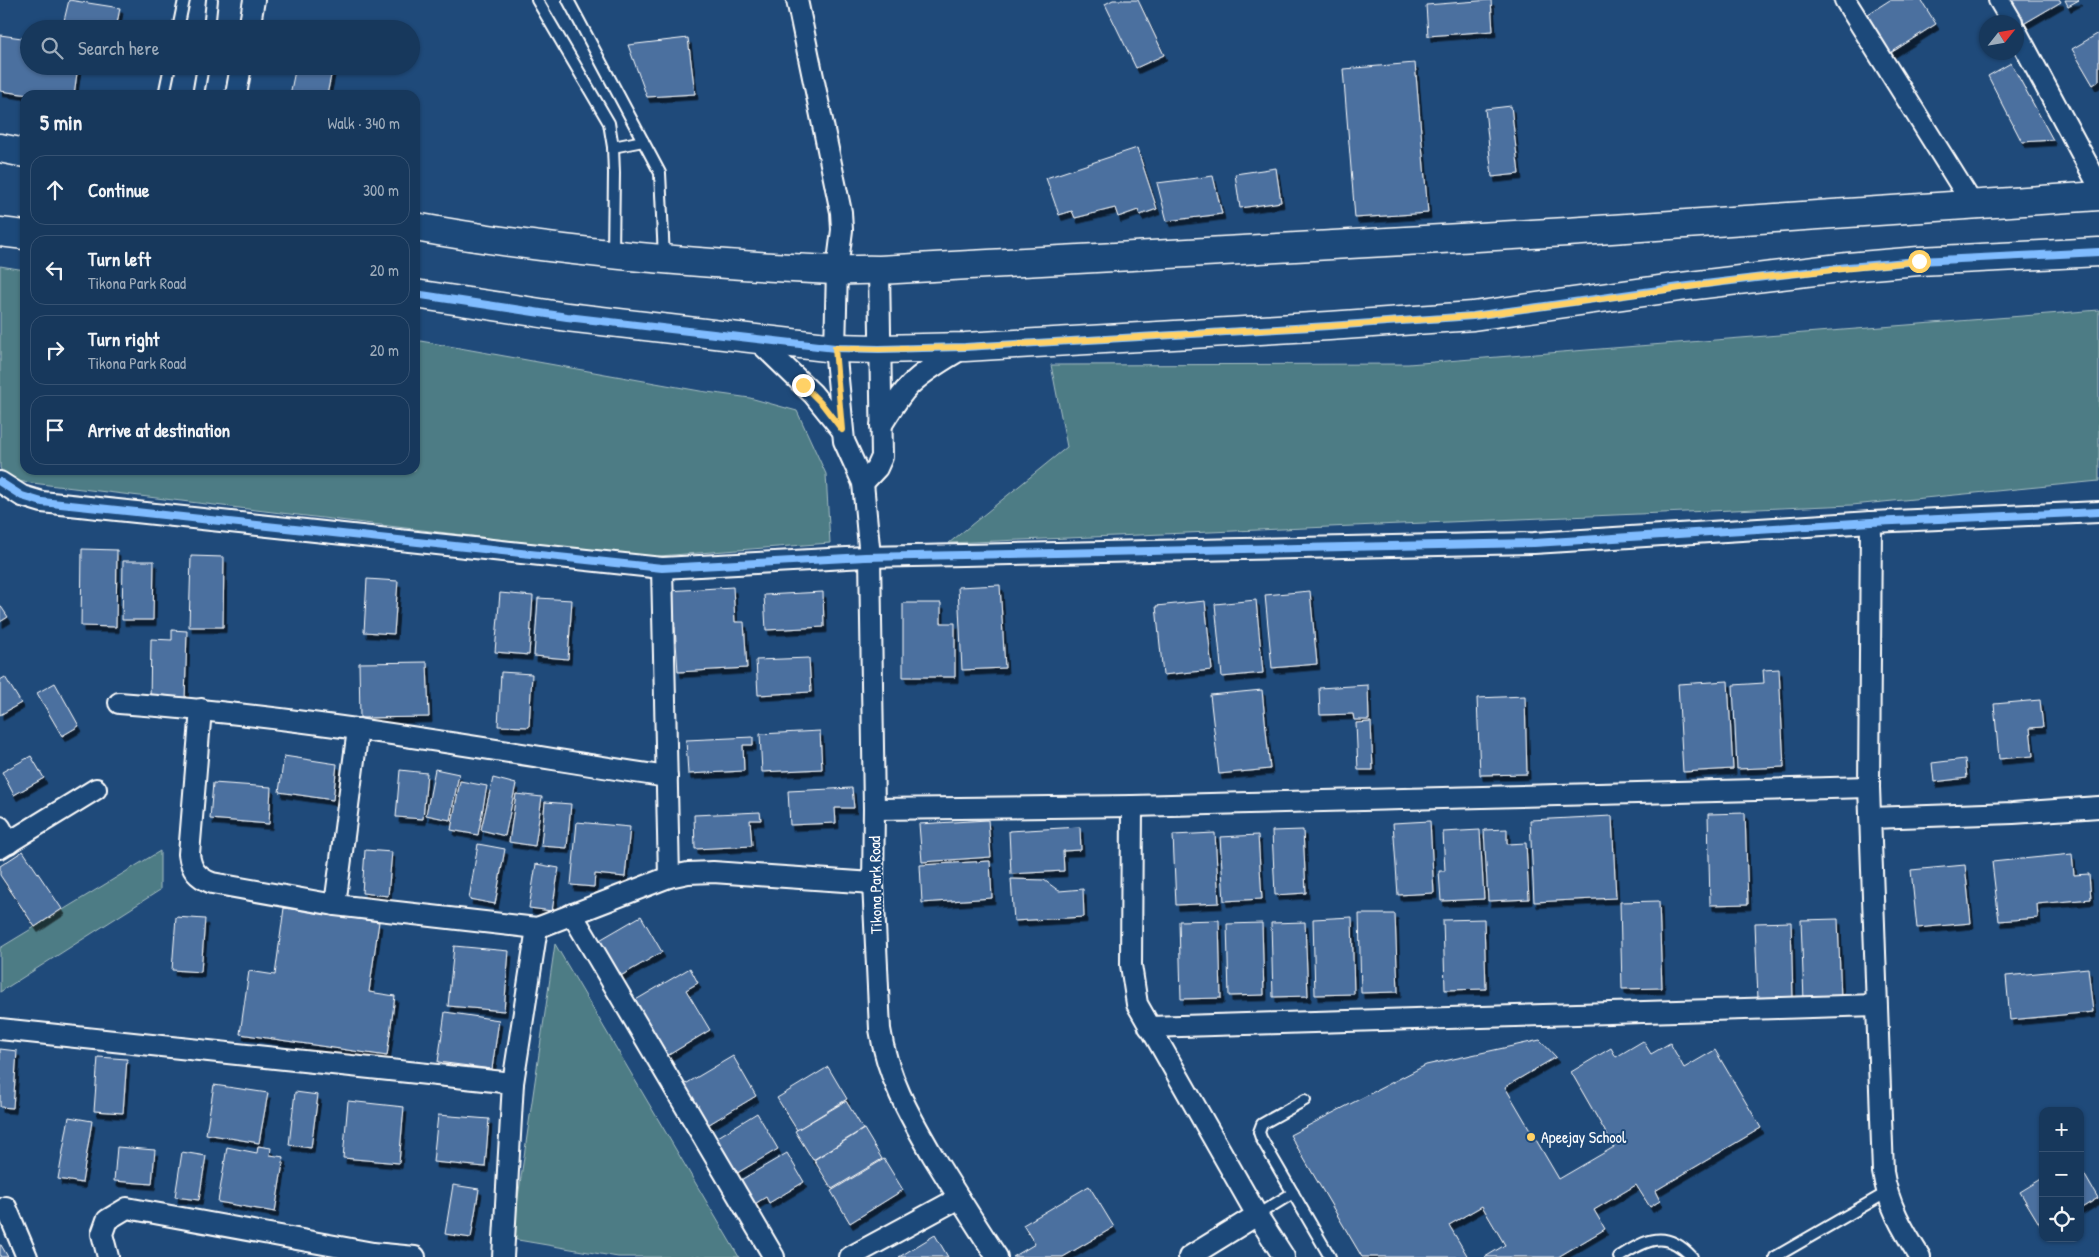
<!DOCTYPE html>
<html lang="en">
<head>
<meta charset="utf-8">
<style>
	:root { --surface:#17385c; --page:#244365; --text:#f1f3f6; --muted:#9eacbb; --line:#365272 }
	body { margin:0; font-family:"Patrick Hand",sans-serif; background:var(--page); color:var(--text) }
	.controls { position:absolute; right:15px; bottom:15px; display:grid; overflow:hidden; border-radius:10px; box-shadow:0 1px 4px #0004 }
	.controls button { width:45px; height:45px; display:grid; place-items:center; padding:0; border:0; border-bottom:1px solid var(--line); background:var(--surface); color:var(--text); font:25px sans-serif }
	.compass { position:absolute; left:1979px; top:15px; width:45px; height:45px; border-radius:50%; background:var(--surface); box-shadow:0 1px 4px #0004; rotate:59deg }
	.stop { position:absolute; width:15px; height:15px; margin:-11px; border:4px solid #ffd166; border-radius:50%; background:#fff }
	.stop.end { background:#ffd166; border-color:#fff; box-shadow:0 1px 5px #0008 }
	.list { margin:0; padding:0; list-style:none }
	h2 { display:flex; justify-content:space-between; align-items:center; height:65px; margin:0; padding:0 20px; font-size:21px }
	h2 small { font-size:16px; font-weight:400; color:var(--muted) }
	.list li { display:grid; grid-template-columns:32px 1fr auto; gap:15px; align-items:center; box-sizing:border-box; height:70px; margin:0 10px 10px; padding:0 10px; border:1px solid var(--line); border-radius:15px }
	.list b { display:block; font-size:19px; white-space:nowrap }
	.list p { margin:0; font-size:16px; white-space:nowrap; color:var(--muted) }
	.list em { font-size:16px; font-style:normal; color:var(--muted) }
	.icon { flex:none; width:28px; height:28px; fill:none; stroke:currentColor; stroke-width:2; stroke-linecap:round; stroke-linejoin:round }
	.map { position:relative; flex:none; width:2099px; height:1257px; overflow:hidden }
	.search { position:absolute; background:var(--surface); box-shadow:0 1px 4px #0004; left:20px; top:20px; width:400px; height:55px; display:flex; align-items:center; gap:12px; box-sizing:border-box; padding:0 18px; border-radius:28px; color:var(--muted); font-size:19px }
	.panel { position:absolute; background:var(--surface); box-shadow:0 1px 4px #0004; left:20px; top:90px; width:400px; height:385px; border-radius:15px }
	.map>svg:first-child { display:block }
	.green { fill:#4e7c85; stroke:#a6bec2 }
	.building { fill:#4c709f; stroke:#fff; filter:url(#shadow) }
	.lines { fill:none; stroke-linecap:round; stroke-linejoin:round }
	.lane-casing { stroke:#fff; stroke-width:14 }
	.street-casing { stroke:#fff; stroke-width:24 }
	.secondary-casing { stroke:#fff; stroke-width:31 }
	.lane { stroke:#1f4a7a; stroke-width:10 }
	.street { stroke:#1f4a7a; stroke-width:20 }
	.secondary { stroke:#1f4a7a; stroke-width:28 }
	.cycleway-casing { stroke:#1f4a7a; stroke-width:11 }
	.cycleway { stroke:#80bcff; stroke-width:8 }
	.route { stroke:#ffd166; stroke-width:6 }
	.poi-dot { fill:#ffd166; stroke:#1f4a7a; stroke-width:2 }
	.labels { text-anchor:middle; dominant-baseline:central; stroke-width:4; stroke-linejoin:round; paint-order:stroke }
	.street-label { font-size:16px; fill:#fff; stroke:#1f4a7a }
	.poi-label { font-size:16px; fill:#fff; stroke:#1f4a7a; text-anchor:start }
</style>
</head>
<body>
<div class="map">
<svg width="2099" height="1257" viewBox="0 0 2099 1257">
	<defs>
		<filter id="shadow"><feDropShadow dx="3" dy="5.5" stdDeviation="0" flood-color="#0009"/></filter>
	</defs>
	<rect width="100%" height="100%" fill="#1f4a7a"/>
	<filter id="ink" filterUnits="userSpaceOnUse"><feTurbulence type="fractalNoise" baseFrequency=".02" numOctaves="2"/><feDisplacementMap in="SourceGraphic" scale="10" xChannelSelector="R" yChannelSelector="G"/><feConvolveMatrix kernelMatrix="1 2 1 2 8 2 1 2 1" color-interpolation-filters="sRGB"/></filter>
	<g filter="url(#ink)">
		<g class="green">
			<path d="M0,266L25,270V470H415V340L700,391L750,398L797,411L826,474L830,543L646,557L7,480L0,468Z"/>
			<path d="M2099,310V481L1852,505L949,543L1067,447L1051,365L1408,364Z"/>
			<path d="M160,851V890L0,992V948Z"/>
			<path d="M555,944L739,1257H618L512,1239Z"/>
		</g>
		<g class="building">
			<path d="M69,0L120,8L116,29H62Z"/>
			<path d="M1113,0H1138L1164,55L1136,68L1105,4Z"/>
			<path d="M1491,0L1493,31L1428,36L1426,5Z"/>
			<path d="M1890,0H1921L1936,24L1889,54L1865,16Z"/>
			<path d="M2005,0H2060L2061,2L2020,26Z"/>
			<path d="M2065,0H2079L2068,6Z"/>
			<path d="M2099,33V81L2093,85L2072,49Z"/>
			<path d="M0,35L29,39V66H78L74,95H29L0,91Z"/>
			<path d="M688,38L695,94L647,97L628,45Z"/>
			<path d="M1415,63L1428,213L1355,218L1343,69Z"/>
			<path d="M2011,63L2053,140L2022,142L1988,76Z"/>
			<path d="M296,66H333L327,95H290Z"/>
			<path d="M1511,106L1519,174L1492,177L1485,109Z"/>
			<path d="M1137,148L1157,209L1140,215L1138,210L1118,217L1115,208L1075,218L1072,211L1059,215L1046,178Z"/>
			<path d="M1276,168L1281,202L1240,208L1235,174Z"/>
			<path d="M1213,176L1222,214L1167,221L1157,183Z"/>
			<path d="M82,549L117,550L116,627L81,626Z"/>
			<path d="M191,556L224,557L223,627H189Z"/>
			<path d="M123,561H154L153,620H122Z"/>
			<path d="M367,579L398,581L394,634L364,632Z"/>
			<path d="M1000,585L1005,668L962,670L958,587Z"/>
			<path d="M733,587L735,622H744L747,668L678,672L675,627H670L668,591Z"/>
			<path d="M1310,591L1317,664L1272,668L1265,595Z"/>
			<path d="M823,592L824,627L766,630L764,595Z"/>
			<path d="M500,593L533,596L529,655L495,652Z"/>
			<path d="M538,598L572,600L568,659L534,656Z"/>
			<path d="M1256,600L1263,673L1222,677L1215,604Z"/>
			<path d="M1205,601L1212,670L1163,675L1156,606Z"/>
			<path d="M903,603H941V623H955V677H903Z"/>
			<path d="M0,605L8,617L0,622Z"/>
			<path d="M172,630L187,631L185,701H150L151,639L172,640Z"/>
			<path d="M809,658L811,692L758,695L756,660Z"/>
			<path d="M427,662L429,717L360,718L359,663Z"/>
			<path d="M1779,669L1784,767L1737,769L1733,685L1764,683L1763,670Z"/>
			<path d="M501,672L532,674L529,727L498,726Z"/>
			<path d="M5,677L21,703L0,715V680Z"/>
			<path d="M1728,681L1733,769L1683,772L1678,684Z"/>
			<path d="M55,683L79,726L62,736L37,693Z"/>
			<path d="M1368,685L1369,720H1354L1353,714L1320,715L1319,688Z"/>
			<path d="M1262,690L1270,769L1219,774L1210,695Z"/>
			<path d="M1525,696L1527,774L1480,775L1477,698Z"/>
			<path d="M2040,700L2043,727L2030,728L2033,756L1999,759L1994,704Z"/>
			<path d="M1371,722L1373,770H1358L1356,723Z"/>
			<path d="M820,731L822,769L762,772L760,734Z"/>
			<path d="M753,737V745H743L744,771L688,774L686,740Z"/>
			<path d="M31,756L44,778L14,795L2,772Z"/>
			<path d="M284,756L337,764L333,800L279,792Z"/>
			<path d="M1965,759L1967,778L1934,782L1932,763Z"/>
			<path d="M435,769L459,774L450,820L426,815Z"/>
			<path d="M400,770L427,773L423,819L396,817Z"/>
			<path d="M493,778L516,784L505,836L481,830Z"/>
			<path d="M460,781L487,786L478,835L451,830Z"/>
			<path d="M213,783L271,787L269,824L210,819Z"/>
			<path d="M852,788L854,808H835L836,823L790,825L788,791Z"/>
			<path d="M516,794L542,797L535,846L509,842Z"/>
			<path d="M545,802L571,804L567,848L541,846Z"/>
			<path d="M760,812L761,820H750L752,846L695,849L694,815Z"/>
			<path d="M1745,813L1748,904L1710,905L1708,814Z"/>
			<path d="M1612,816L1616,898L1534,902L1530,820Z"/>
			<path d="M988,820L991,857L922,862L919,824Z"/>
			<path d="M1430,821L1434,893L1398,895L1393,823Z"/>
			<path d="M577,822L630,827L625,877L595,874L594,887L571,885Z"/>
			<path d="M1080,827L1081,850L1063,851L1064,871L1011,874L1009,831Z"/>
			<path d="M1507,829V844L1526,843L1529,899L1488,901L1484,830Z"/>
			<path d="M1303,830L1306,893L1275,895L1272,831Z"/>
			<path d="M1480,830L1484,899L1441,901L1439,871H1445L1443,832Z"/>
			<path d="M1215,833L1219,903L1176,905L1173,835Z"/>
			<path d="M1258,835L1262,899L1224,901L1220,837Z"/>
			<path d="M478,844L505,849L495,904L469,899Z"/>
			<path d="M365,850L392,852L388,896L362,893Z"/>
			<path d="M23,851L62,909L35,927L0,875V866Z"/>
			<path d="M2072,854L2074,875L2089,874L2091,899L2037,904L2038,918L1999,921L1992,862Z"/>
			<path d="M990,861L992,898L922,903L920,865Z"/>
			<path d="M536,864L559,868L552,911L529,908Z"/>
			<path d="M1965,865L1971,923L1917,928L1911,870Z"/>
			<path d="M1011,879L1044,880L1059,891L1083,889L1084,917L1014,921Z"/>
			<path d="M1659,901L1662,988L1622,989L1620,902Z"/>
			<path d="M284,908L379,922L369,992L395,996L387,1056L240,1034L249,971L275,975Z"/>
			<path d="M1359,914H1395L1398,992L1361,993Z"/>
			<path d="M641,916L662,952L612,981L591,945Z"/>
			<path d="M176,917L205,919L201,972L172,970Z"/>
			<path d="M1352,917L1354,994L1315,995L1313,919Z"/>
			<path d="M1484,919L1486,989L1445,990L1443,920Z"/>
			<path d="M1838,919L1841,1000L1804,1001L1801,920Z"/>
			<path d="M1219,920L1221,998L1181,999L1179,921Z"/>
			<path d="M1305,922L1308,996L1273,997L1271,923Z"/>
			<path d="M1791,922L1793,999L1758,1000L1755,923Z"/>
			<path d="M1262,923L1264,995L1229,996L1227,924Z"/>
			<path d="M454,946L509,951L504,1011L448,1006Z"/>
			<path d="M690,968L698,983L686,990L710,1030L667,1056L634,1001Z"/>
			<path d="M2088,968L2093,1012L2010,1020L2006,976Z"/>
			<path d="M445,1012L499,1020L492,1069L438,1062Z"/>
			<path d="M1540,1040L1556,1057L1505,1087L1559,1179L1614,1147L1571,1072L1611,1048L1616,1057L1643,1041L1651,1054L1670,1043L1684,1068L1715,1050L1761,1128L1655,1191L1660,1201L1650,1207L1636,1185L1594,1210L1605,1229L1558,1257H1485L1505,1245L1482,1206L1449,1225L1468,1257H1362L1290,1135L1426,1065Z"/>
			<path d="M0,1049L17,1051L13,1108L0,1107Z"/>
			<path d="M733,1056L756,1096L701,1129L677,1089Z"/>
			<path d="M98,1057L127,1059L123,1113L94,1111Z"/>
			<path d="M828,1067L847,1099L797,1130L777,1098Z"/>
			<path d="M214,1085L268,1093L259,1143L206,1134Z"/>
			<path d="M295,1092L318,1095L311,1148L289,1145Z"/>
			<path d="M348,1101L404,1107L399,1163L343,1158Z"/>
			<path d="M846,1101L863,1129L813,1160L795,1131Z"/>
			<path d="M757,1113L778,1149L734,1175L713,1140Z"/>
			<path d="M438,1115L489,1119L485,1167L433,1162Z"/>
			<path d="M69,1117L92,1121L82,1183L58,1179Z"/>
			<path d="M864,1129L882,1159L832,1189L814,1160Z"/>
			<path d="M258,1146L271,1148L270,1155L284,1157L275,1212L218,1202L227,1147L257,1153Z"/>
			<path d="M117,1147L155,1150L152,1184L114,1181Z"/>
			<path d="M182,1152L206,1156L199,1200L175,1197Z"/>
			<path d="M787,1153L804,1182L769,1203L766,1197L753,1205L739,1181Z"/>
			<path d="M884,1159L903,1190L850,1223L831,1191Z"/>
			<path d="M2080,1167L2098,1198L2080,1209Z"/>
			<path d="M2043,1178V1230L2020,1192Z"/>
			<path d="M453,1185L479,1189L471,1238L445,1234Z"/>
			<path d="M1089,1186L1114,1227L1063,1257H1013L1035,1244L1023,1225Z"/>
			<path d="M935,1235L948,1257H899Z"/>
			<path d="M0,1245H1L8,1257H0Z"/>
		</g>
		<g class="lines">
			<defs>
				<g id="lane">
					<path d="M537,0L609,123L613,147L614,173L613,254"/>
					<path d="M568,0L660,173L664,258"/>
					<path d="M178,29L184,0"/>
					<path d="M209,29L212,0"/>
					<path d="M164,95L170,66"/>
					<path d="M198,95L203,66"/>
					<path d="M613,147L643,141"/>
					<path d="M1305,1100L1262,1124L1259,1132L1261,1138L1330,1257"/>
					<path d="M1257,1215L1293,1193"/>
					<path d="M1619,1257C1647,1239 1666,1229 1692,1257"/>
					<path d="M1775,1257L1886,1193"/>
				</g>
				<g id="street">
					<path d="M797,0L841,212L842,230L837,270L835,348L844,441L863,483L870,557L874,809L873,883L880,1029C887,1076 909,1115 933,1156C954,1190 975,1224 997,1257"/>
					<path d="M1845,0L1973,205"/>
					<path d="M1999,0L2012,22"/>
					<path d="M249,29L254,0"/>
					<path d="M2016,31L2099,186"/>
					<path d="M236,95L241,66"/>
					<path d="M755,338L813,394L842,430"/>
					<path d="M881,426C890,412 898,397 910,385C926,369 947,358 965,347"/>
					<path d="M0,482L22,496L42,502L662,568L865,557L1534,543L1871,522L2099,512"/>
					<path d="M863,483L877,468L882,457L879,270"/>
					<path d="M1871,522L1869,787L1883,1172C1888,1205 1903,1230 1920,1257"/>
					<path d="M662,568L669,877"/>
					<path d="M119,703C303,716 485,749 667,777"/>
					<path d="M201,709L189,854C191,870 197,877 212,883L335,905L537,928L669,877L688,873L713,872L873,883"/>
					<path d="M1132,806L1131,965L1137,1004L1257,1215L1284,1257"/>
					<path d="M874,809L1132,806L1869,787"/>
					<path d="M1871,818L2013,813L2099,807"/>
					<path d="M0,827L9,843"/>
					<path d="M0,848L96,789"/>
					<path d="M335,905L358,729"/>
					<path d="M572,914L774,1257"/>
					<path d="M1149,1027L1876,1005"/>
					<path d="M0,1029L513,1083"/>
					<path d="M6,1207L27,1257"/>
					<path d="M108,1257L102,1234L107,1220L127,1208L373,1253L415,1257"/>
					<path d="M503,1257L513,1083L537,928"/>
					<path d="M850,1257L959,1198"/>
					<path d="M1189,1257L1257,1215"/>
				</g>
				<g id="secondary">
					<path d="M0,148L25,153"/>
					<path d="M415,227C554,252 693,264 834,270C849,271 864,269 879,270L1567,232L2099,196"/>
					<path d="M0,232L25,235"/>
					<path d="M415,294L567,317L835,348L879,349L965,347L1329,326L1473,316L1680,287L1848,267L1919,261L2099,252"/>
				</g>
			</defs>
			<use href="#lane" class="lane-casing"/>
			<use href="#street" class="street-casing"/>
			<use href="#secondary" class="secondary-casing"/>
			<use href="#lane" class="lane"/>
			<use href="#street" class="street"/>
			<use href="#secondary" class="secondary"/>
			<defs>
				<g id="cycleway">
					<path d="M415,294L567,317L835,348L879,349L965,347L1329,326L1473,316L1680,287L1848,267L1919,261L2099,252"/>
					<path d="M0,482L22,496L42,502L662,568L865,557L1534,543L1871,522L2099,512"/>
				</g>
			</defs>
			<use href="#cycleway" class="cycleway-casing"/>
			<use href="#cycleway" class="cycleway"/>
		</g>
	</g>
	<g class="lines" filter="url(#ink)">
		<path class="route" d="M803,385L822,404L842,430L835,348L879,349L965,347L1330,326L1473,316L1754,278L1919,261"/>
	</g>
	<circle class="poi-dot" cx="1531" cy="1137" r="5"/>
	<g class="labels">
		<g class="street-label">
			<text transform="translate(875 885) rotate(-91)">Tikona Park Road</text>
		</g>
		<g class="poi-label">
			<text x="1541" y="1137">Apeejay School</text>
		</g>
	</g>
</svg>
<div class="controls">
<button>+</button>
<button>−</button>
<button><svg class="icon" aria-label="locate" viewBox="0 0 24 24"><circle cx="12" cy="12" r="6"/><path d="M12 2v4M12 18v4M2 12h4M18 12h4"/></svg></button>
</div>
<svg class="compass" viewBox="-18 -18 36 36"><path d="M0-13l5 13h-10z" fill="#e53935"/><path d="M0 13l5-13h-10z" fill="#9eacbb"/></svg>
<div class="stop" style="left:1919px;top:261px"></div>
<div class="stop end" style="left:803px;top:385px"></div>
<div class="search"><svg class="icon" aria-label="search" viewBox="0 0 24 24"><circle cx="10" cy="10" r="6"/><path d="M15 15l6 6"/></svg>Search here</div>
<section class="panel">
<h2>5 min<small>Walk · 340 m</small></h2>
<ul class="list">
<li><svg class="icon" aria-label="ahead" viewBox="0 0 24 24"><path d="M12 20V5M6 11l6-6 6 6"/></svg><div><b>Continue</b></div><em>300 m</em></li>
<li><svg class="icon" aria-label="left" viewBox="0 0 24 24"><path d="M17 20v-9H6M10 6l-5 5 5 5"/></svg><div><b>Turn left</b><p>Tikona Park Road</p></div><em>20 m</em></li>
<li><svg class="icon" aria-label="right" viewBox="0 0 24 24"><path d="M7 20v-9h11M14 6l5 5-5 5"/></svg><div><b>Turn right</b><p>Tikona Park Road</p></div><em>20 m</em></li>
<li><svg class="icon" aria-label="arrive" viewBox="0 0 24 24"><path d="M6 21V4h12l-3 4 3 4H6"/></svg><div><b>Arrive at destination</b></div></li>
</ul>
</section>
</div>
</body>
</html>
